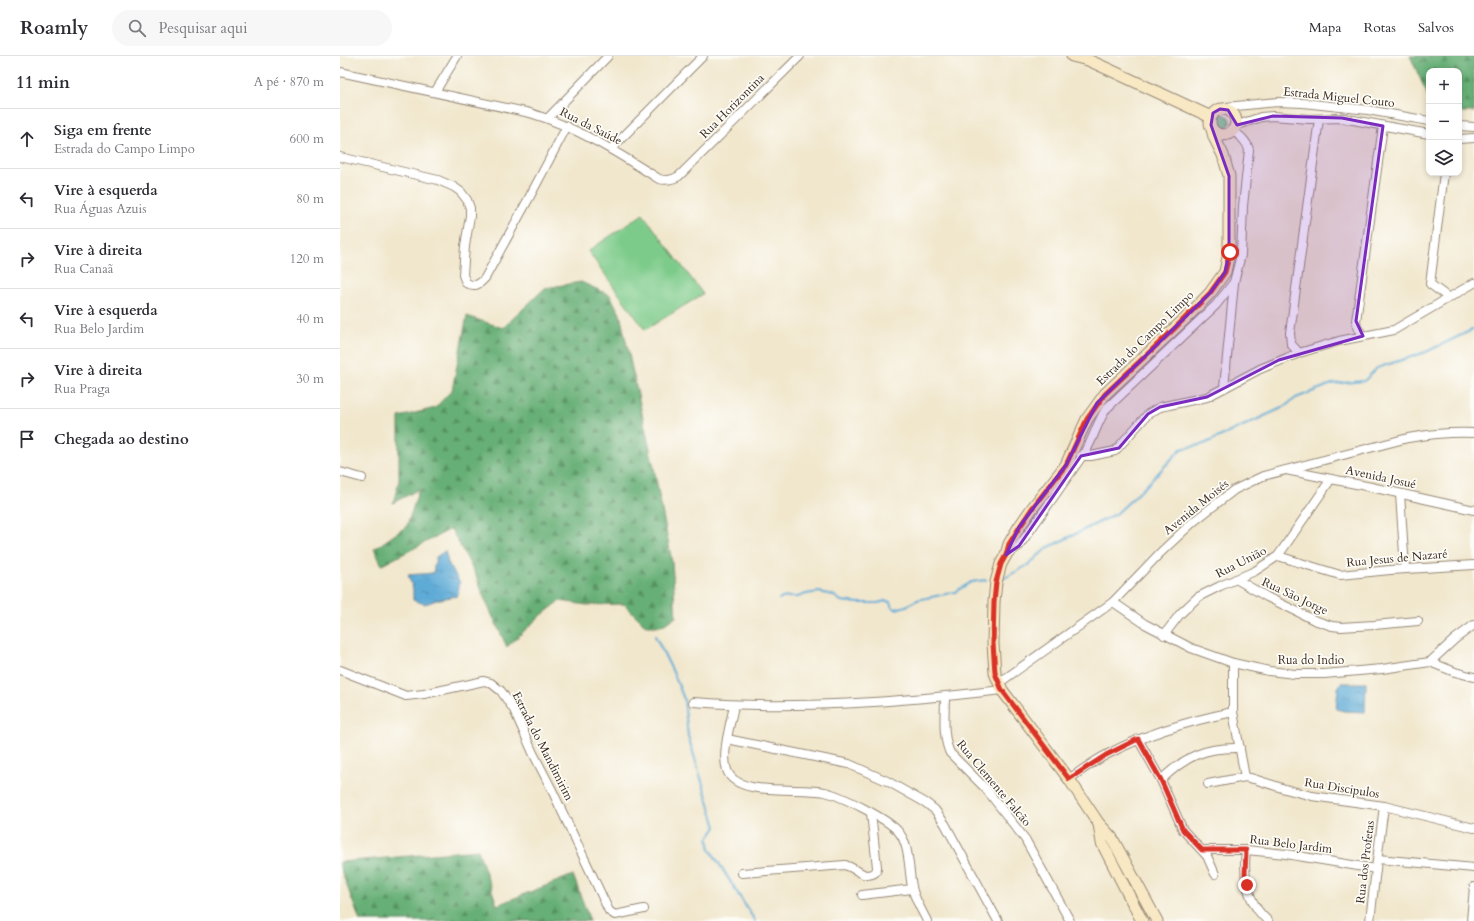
<!DOCTYPE html>
<html lang="pt">
<head>
<meta charset="utf-8">
<style>
	:root { --surface:#fff; --page:#f7f7f7; --text:#2b2b33; --muted:#7c7c81; --line:#e1e1e2 }
	body { margin:0; font-family:Cardo,serif; background:var(--page); color:var(--text) }
	.controls { position:absolute; right:12px; top:12px; display:grid; overflow:hidden; border-radius:8px; box-shadow:0 2px 6px #0003 }
	.controls button { width:36px; height:36px; display:grid; place-items:center; padding:0; border:0; border-bottom:1px solid var(--line); background:var(--surface); color:var(--text); font:20px sans-serif }
	.stop { position:absolute; width:12px; height:12px; margin:-9px; border:3px solid #d93025; border-radius:50%; background:#fff }
	.stop.end { background:#d93025; border-color:#fff; box-shadow:0 1px 4px #0008 }
	.list { margin:0; padding:0; list-style:none }
	h2 { display:flex; justify-content:space-between; align-items:center; height:52px; margin:0; padding:0 16px; font-size:17px }
	h2 small { font-size:13px; font-weight:400; color:var(--muted) }
	.list li { display:grid; grid-template-columns:26px 1fr auto; gap:12px; align-items:center; box-sizing:border-box; height:60px; padding:0 16px; border-top:1px solid var(--line) }
	.list b { display:block; font-size:15px; white-space:nowrap }
	.list p { margin:0; font-size:13px; white-space:nowrap; color:var(--muted) }
	.list em { font-size:13px; font-style:normal; color:var(--muted) }
	.icon { flex:none; width:22px; height:22px; fill:none; stroke:currentColor; stroke-width:2; stroke-linecap:round; stroke-linejoin:round }
	.map { position:relative; flex:none; width:1134px; height:865px; overflow:hidden }
	header { display:flex; align-items:center; gap:24px; box-sizing:border-box; height:56px; padding:0 20px; background:var(--surface); border-bottom:1px solid var(--line) }
	header strong { font-size:19px }
	nav { display:flex; gap:22px; margin-inline-start:auto; font-size:14px }
	.search { width:280px; height:36px; background:var(--page); display:flex; align-items:center; gap:10px; box-sizing:border-box; padding:0 14px; border-radius:22px; color:var(--muted); font-size:15px }
	main { display:flex }
	aside { flex:1; background:var(--surface) }
	.map>svg:first-child { display:block }
	.grass { fill:url(#grass-tufts); stroke:#5c7a54 }
	.forest { fill:url(#forest-firs); stroke:#506c4a }
	.garden { fill:#7dcb8a; stroke:#5c7a54 }
	.water { fill:url(#water-ripples); stroke:#4c6a7a }
	.lines { fill:none; stroke-linecap:round; stroke-linejoin:round }
	.stream { stroke:#5eabd7; stroke-width:2 }
	.street-casing { stroke:#968876; stroke-width:10 }
	.secondary-casing { stroke:#968876; stroke-width:13 }
	.street { stroke:#fff; stroke-width:8 }
	.secondary { stroke:#f8e8c3; stroke-width:11 }
	.route { stroke:#d93025; stroke-width:5 }
	.marked { fill:#7b2cbf; fill-opacity:0.2; stroke:#7b2cbf; stroke-width:3; stroke-linejoin:round }
	.labels { text-anchor:middle; dominant-baseline:central; stroke-width:3.5; stroke-linejoin:round; paint-order:stroke }
	.street-label { font-size:12px; fill:#3b2a1e; stroke:#fdfcf7 }
</style>
</head>
<body>
<header>
<strong>Roamly</strong>
<div class="search"><svg class="icon" aria-label="search" viewBox="0 0 24 24"><circle cx="10" cy="10" r="6"/><path d="M15 15l6 6"/></svg>Pesquisar aqui</div>
<nav><a>Mapa</a><a>Rotas</a><a>Salvos</a></nav>
</header>
<main>
<aside>
<h2>11 min<small>A pé · 870 m</small></h2>
<ul class="list">
<li><svg class="icon" aria-label="ahead" viewBox="0 0 24 24"><path d="M12 20V5M6 11l6-6 6 6"/></svg><div><b>Siga em frente</b><p>Estrada do Campo Limpo</p></div><em>600 m</em></li>
<li><svg class="icon" aria-label="left" viewBox="0 0 24 24"><path d="M17 20v-9H6M10 6l-5 5 5 5"/></svg><div><b>Vire à esquerda</b><p>Rua Águas Azuis</p></div><em>80 m</em></li>
<li><svg class="icon" aria-label="right" viewBox="0 0 24 24"><path d="M7 20v-9h11M14 6l5 5-5 5"/></svg><div><b>Vire à direita</b><p>Rua Canaã</p></div><em>120 m</em></li>
<li><svg class="icon" aria-label="left" viewBox="0 0 24 24"><path d="M17 20v-9H6M10 6l-5 5 5 5"/></svg><div><b>Vire à esquerda</b><p>Rua Belo Jardim</p></div><em>40 m</em></li>
<li><svg class="icon" aria-label="right" viewBox="0 0 24 24"><path d="M7 20v-9h11M14 6l5 5-5 5"/></svg><div><b>Vire à direita</b><p>Rua Praga</p></div><em>30 m</em></li>
<li><svg class="icon" aria-label="arrive" viewBox="0 0 24 24"><path d="M6 21V4h12l-3 4 3 4H6"/></svg><div><b>Chegada ao destino</b></div></li>
</ul>
</aside>
<div class="map">
<svg width="1134" height="865" viewBox="0 0 1134 865">
	<defs>
		<pattern id="grass-tufts" width="24" height="20" patternUnits="userSpaceOnUse"><rect width="24" height="20" fill="#7dcb8a"/><path d="M3 7l-1-3M5 7V3M7 7l1-3M15 17l-1-3M17 17v-4M19 17l1-3" fill="none" stroke="#6dae77"/></pattern>
		<pattern id="forest-firs" width="22" height="20" patternUnits="userSpaceOnUse"><rect width="22" height="20" fill="#66af76"/><path d="M5 1l3.5 6h-7zM16 11l3.5 6h-7z" fill="#558f60"/></pattern>
		<pattern id="water-ripples" width="26" height="14" patternUnits="userSpaceOnUse"><rect width="26" height="14" fill="#5eabd7"/><path d="M2 4q2-2 4 0t4 0M15 11q2-2 4 0t4 0" fill="none" stroke="#4f8bae"/></pattern>
	</defs>
	<rect width="100%" height="100%" fill="#fdfcf7"/>
	<filter id="ink" filterUnits="userSpaceOnUse"><feTurbulence type="fractalNoise" baseFrequency=".025" numOctaves="2"/><feDisplacementMap in="SourceGraphic" scale="8" xChannelSelector="R" yChannelSelector="G"/><feConvolveMatrix kernelMatrix="1 2 1 2 8 2 1 2 1" color-interpolation-filters="sRGB"/></filter>
	<filter id="wash" filterUnits="userSpaceOnUse"><feTurbulence type="fractalNoise" baseFrequency=".012" numOctaves="4" result="noise"/><feDisplacementMap in="SourceGraphic" scale="16" xChannelSelector="R" yChannelSelector="G"/><feGaussianBlur stdDeviation="0.9" result="paint"/><feColorMatrix in="noise" values="0 0 0 0 0 0 0 0 0 0 0 0 0 0 0 0 0 1.4 0 .05"/><feComposite in="paint" operator="in"/></filter>
	<g filter="url(#wash)">
		<rect width="100%" height="100%" fill="#f1e7cd"/>
		<circle class="grass" cx="882" cy="66" r="8"/>
		<g class="forest">
			<path d="M1070,0H1134V56H1119V15H1089V42Z"/>
			<path d="M241,226L270,239L280,258L313,407L332,506L336,561L321,570H306L284,548L247,549L220,545L198,562L167,591L145,544L136,519L111,473L42,509L34,493L67,470L79,433L53,447L59,426V361L95,352L112,334L127,260L163,272L205,232Z"/>
			<path d="M138,794L157,849L233,819L250,865H20L0,811V806Z"/>
		</g>
		<path class="garden" d="M303,158L363,238L305,274L248,195Z"/>
		<g class="water">
			<path d="M105,495L108,507L120,527L117,540L100,543L85,548L73,544V533L68,519L93,517L96,501Z"/>
			<path d="M1001,627H1026L1025,656L1004,655L996,653L998,632Z"/>
		</g>
		<g class="lines">
			<g class="stream">
				<path d="M661,524L688,509L707,492L776,458L805,431L841,393L864,388L944,351L956,342L992,328L1024,325L1037,312L1086,296L1134,273"/>
				<path d="M439,543L447,541H458L466,538L479,536L493,539L501,545L519,547H538L545,545L551,546L553,552L556,553L566,550L577,544L615,536L631,526L646,524"/>
				<path d="M315,580L333,616L344,643L348,680L376,771L368,783L370,793L415,865"/>
			</g>
		</g>
	</g>
	<g filter="url(#ink)">
		<g class="lines">
			<defs>
				<g id="street">
					<path d="M0,16L190,57C237,71 278,97 319,123C327,125 332,124 339,120L460,0"/>
					<path d="M95,36L117,0"/>
					<path d="M882,53L886,51L938,46L963,47L1028,54L1089,65"/>
					<path d="M208,62L268,0"/>
					<path d="M895,70L921,61L933,60L969,63L1002,62L1089,78"/>
					<path d="M1119,70L1134,71"/>
					<path d="M1119,83L1134,82"/>
					<path d="M271,93L363,0"/>
					<path d="M0,101L98,124L114,131L121,136L127,144L130,152V160L125,190L123,219L126,227C135,231 139,229 145,222L189,142L227,70"/>
					<path d="M1104,117L1090,228L1109,242"/>
					<path d="M1023,280L1017,271L1016,265L1043,70"/>
					<path d="M959,297L951,288L950,277L979,63"/>
					<path d="M884,332L894,227"/>
					<path d="M741,400H751L775,395L808,358L820,351L867,341L920,313L959,297L999,285L1054,274L1134,227"/>
					<path d="M946,414L1031,431L1134,454"/>
					<path d="M0,416L22,422"/>
					<path d="M1060,438L1065,513"/>
					<path d="M666,499L679,490C701,459 723,428 745,396C754,383 757,365 767,352L876,249L894,226L901,199L903,150L909,94C907,85 900,80 892,74"/>
					<path d="M938,500L1000,519L1050,514L1134,509"/>
					<path d="M896,523L927,541L958,556L974,564L992,570L1001,571L1034,569L1078,565"/>
					<path d="M773,546L805,568L851,592L893,607L929,615L955,618H984L1042,613L1090,606L1115,616L1134,621"/>
					<path d="M824,579L840,558L858,541L880,530L915,515L938,500L991,423"/>
					<path d="M1090,606L1115,583L1134,569"/>
					<path d="M893,607V656L905,721"/>
					<path d="M0,614L66,640L84,638L144,625L151,627L161,635L174,654L193,697L211,732L269,855L275,859L304,853"/>
					<path d="M659,627L773,546L820,497L853,466L894,434L923,420L1068,382C1090,378 1111,376 1134,377"/>
					<path d="M605,640C605,659 602,680 610,697L646,733L685,783L730,865"/>
					<path d="M353,646C456,654 559,646 662,634"/>
					<path d="M394,649C391,667 381,697 387,714C396,742 461,730 485,736C502,740 545,762 557,774C571,788 568,817 573,835C576,845 582,855 587,865"/>
					<path d="M387,683L509,708L547,725L586,747L595,754L605,768L658,865"/>
					<path d="M798,683L821,724L843,774L867,800L875,818"/>
					<path d="M729,723C742,714 754,705 768,698C807,677 849,665 893,656"/>
					<path d="M821,724C846,700 865,691 900,692"/>
					<path d="M868,728L905,721L914,723L945,733L972,740L1044,750L1134,772"/>
					<path d="M862,794H906L946,798L1036,813"/>
					<path d="M906,794C903,820 907,847 928,865"/>
					<path d="M1038,803L1134,812"/>
					<path d="M402,817L505,809L510,811L525,819C532,819 537,818 537,811L531,757"/>
					<path d="M522,839L572,833"/>
					<path d="M1030,865L1036,813L1044,750"/>
					<path d="M1131,865L1134,831"/>
				</g>
				<g id="secondary">
					<path d="M732,0L748,4L768,13L871,61"/>
					<circle cx="883" cy="66" r="13"/>
					<path d="M759,768L762,787L802,865"/>
					<path d="M817,865L772,782L759,768L729,723L662,634L655,617L653,587L654,546L656,526L661,508L666,499L669,488L679,471L693,451L726,409L747,363L765,338L848,260L870,237L885,216L889,196V120L883,99L874,81L872,73"/>
				</g>
			</defs>
			<use href="#street" class="street-casing"/>
			<use href="#secondary" class="secondary-casing"/>
			<use href="#street" class="street"/>
			<use href="#secondary" class="secondary"/>
		</g>
	</g>
	<g class="lines" filter="url(#ink)">
		<path class="route" d="M890,196L885,216L870,237L834,273L765,338L747,363L726,409L693,451L679,472L669,488L666,499L661,508L656,526L654,546L653,587L655,617L662,634L729,723L766,699L798,683L821,724L843,774L862,794H906L905,818L907,829"/>
	</g>
	<path class="marked" d="M880,53L888,54L897,69L933,60L1002,62L1043,70L1016,265L1023,280L939,304L867,341L820,351L808,358L779,392L741,400L679,490L666,499L679,471L726,409L757,347L870,237L885,216L889,196V120L871,69L873,57Z"/>
	<g class="labels">
		<g class="street-label">
			<text transform="translate(999 41) rotate(6)">Estrada Miguel Couto</text>
			<text transform="translate(392 50) rotate(-45)">Rua Horizontina</text>
			<text transform="translate(251 70) rotate(27)">Rua da Saúde</text>
			<text transform="translate(805 282) rotate(-44)">Estrada do Campo Limpo</text>
			<text transform="translate(1041 421) rotate(12)">Avenida Josué</text>
			<text transform="translate(856 451) rotate(-39)">Avenida Moisés</text>
			<text transform="translate(1057 502) rotate(-5)">Rua Jesus de Nazaré</text>
			<text transform="translate(901 506) rotate(-27)">Rua União</text>
			<text transform="translate(955 540) rotate(25)">Rua São Jorge</text>
			<text x="971" y="604">Rua do Indio</text>
			<text transform="translate(203 690) rotate(63)">Estrada do Mandimirim</text>
			<text transform="translate(654 727) rotate(50)">Rua Clemente Falcão</text>
			<text transform="translate(1002 732) rotate(9)">Rua Discipulos</text>
			<text transform="translate(951 788) rotate(7)">Rua Belo Jardim</text>
			<text transform="translate(1025 806) rotate(-83)">Rua dos Profetas</text>
		</g>
	</g>
</svg>
<div class="controls">
<button>+</button>
<button>−</button>
<button><svg class="icon" aria-label="layers" viewBox="0 0 24 24"><path d="M12 4l9 5-9 5-9-5zM3 14l9 5 9-5"/></svg></button>
</div>
<div class="stop" style="left:890px;top:196px"></div>
<div class="stop end" style="left:907px;top:829px"></div>
</div>
</main>
</body>
</html>
